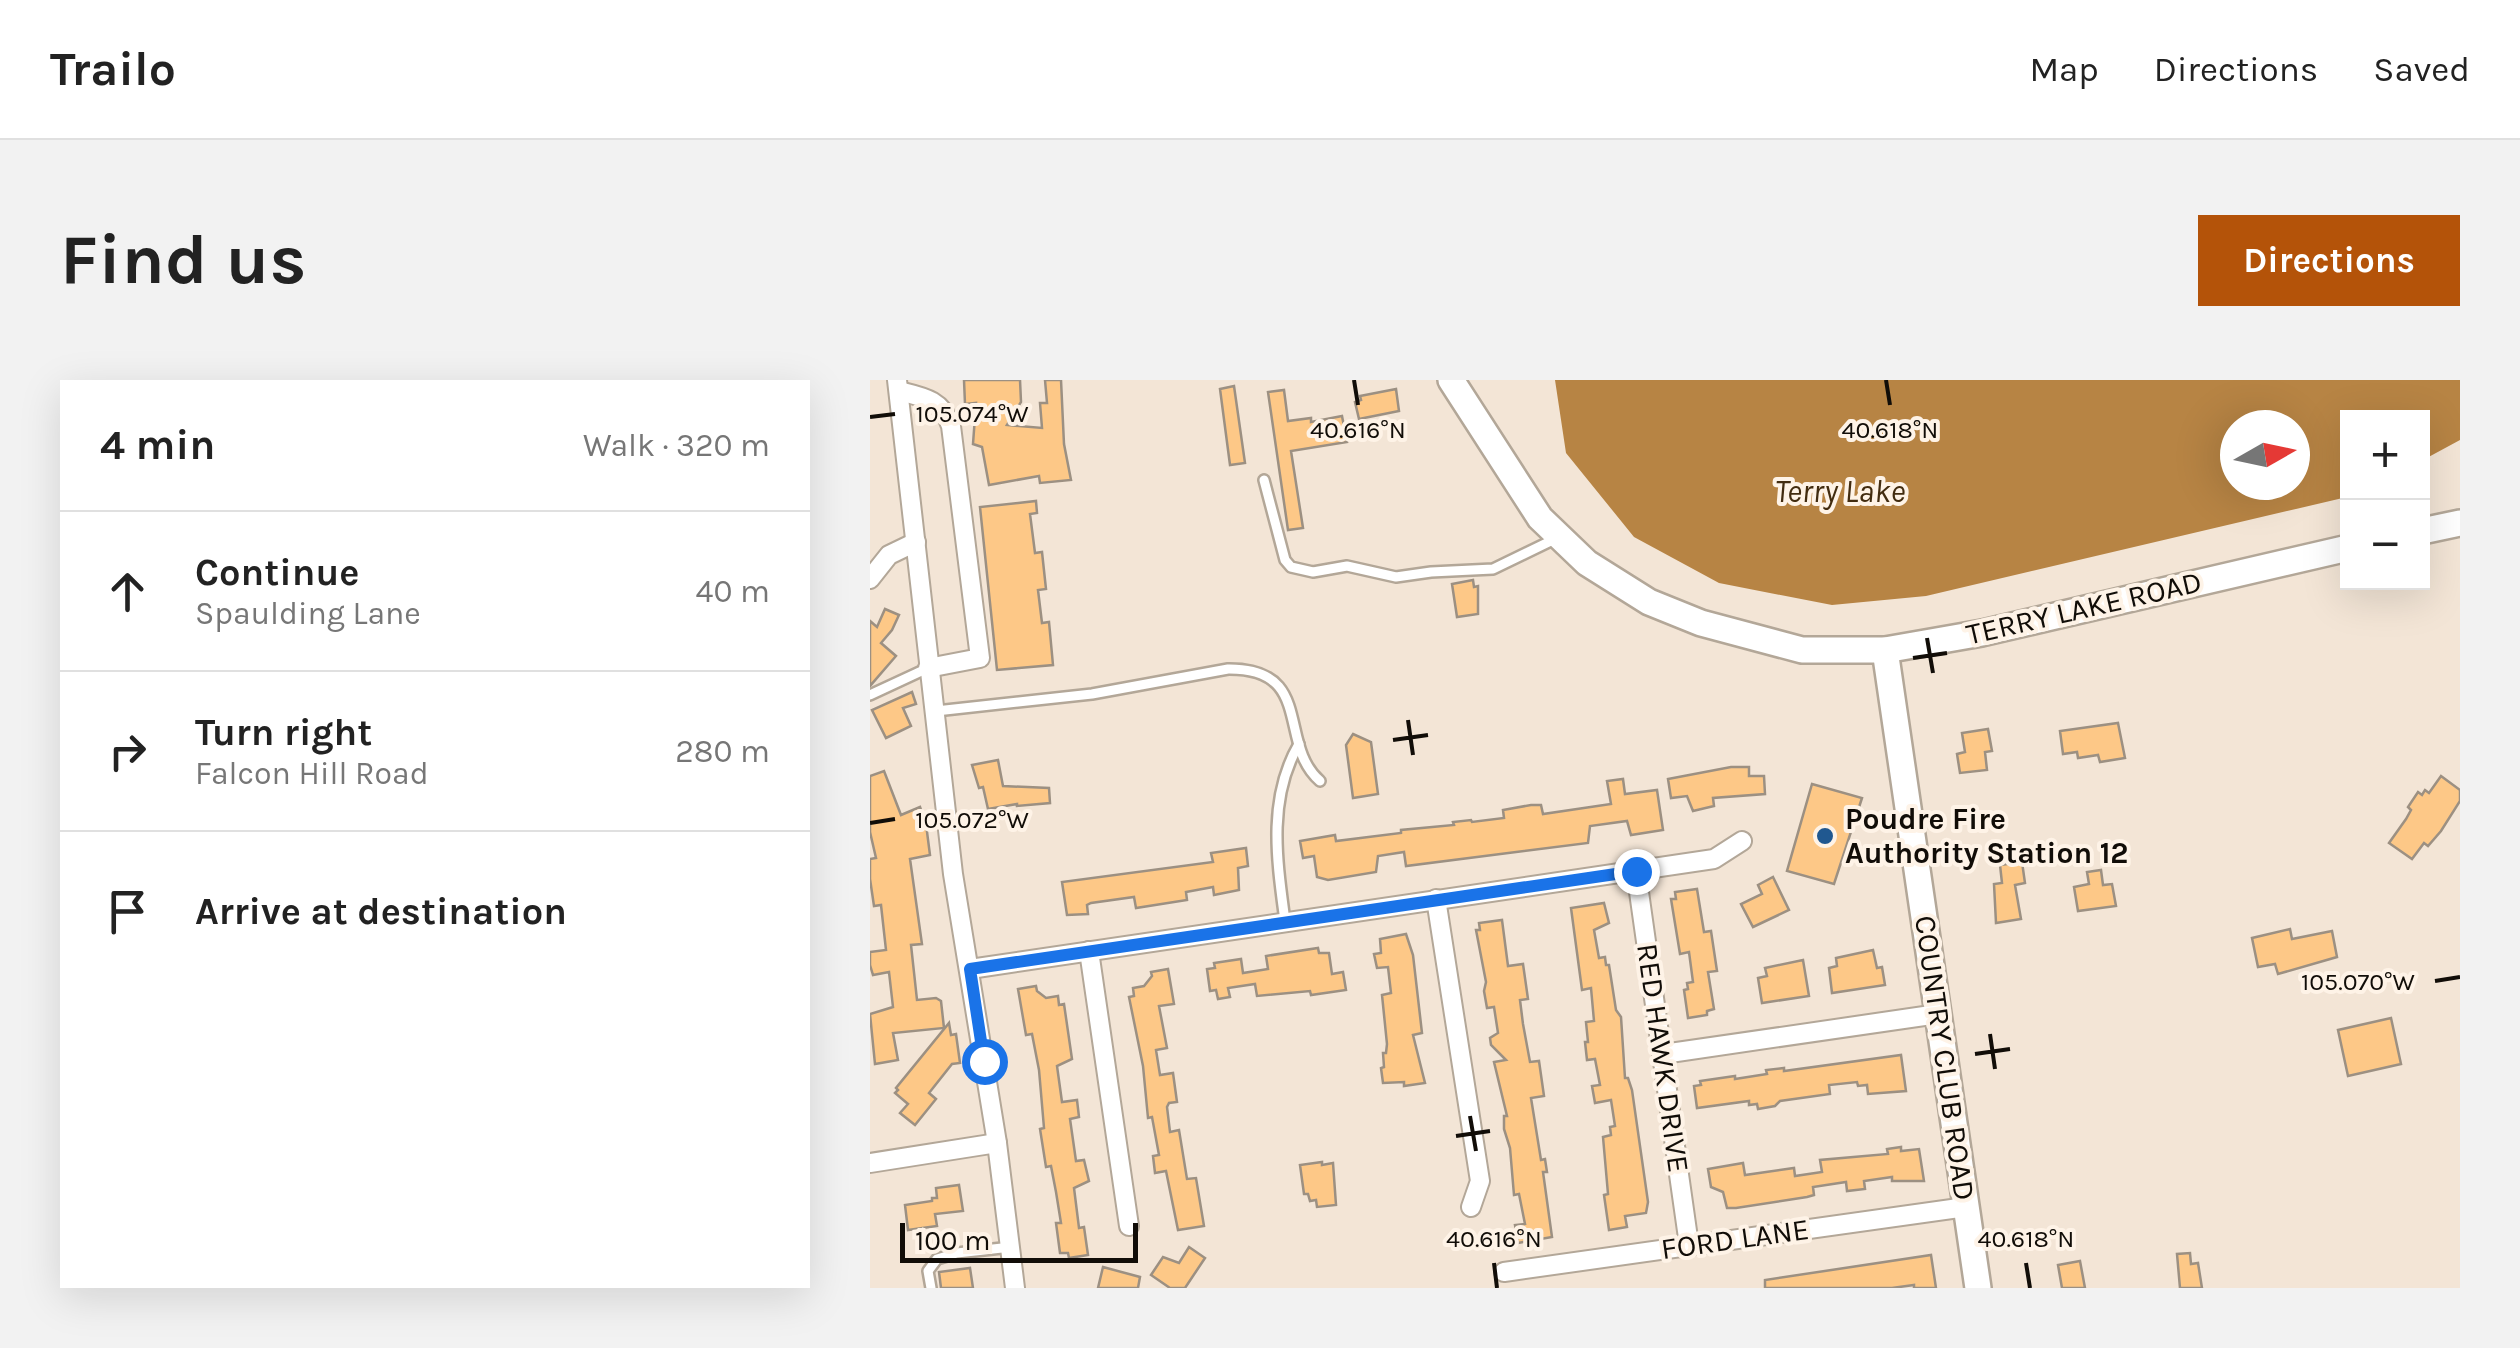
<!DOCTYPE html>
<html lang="en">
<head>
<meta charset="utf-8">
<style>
	:root { --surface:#fff; --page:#f2f2f2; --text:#222; --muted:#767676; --line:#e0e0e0; --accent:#b45309 }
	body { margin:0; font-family:Karla,sans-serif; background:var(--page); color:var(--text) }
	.controls { position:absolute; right:30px; top:30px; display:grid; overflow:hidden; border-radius:0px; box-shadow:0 10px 40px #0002 }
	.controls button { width:90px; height:90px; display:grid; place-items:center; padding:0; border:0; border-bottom:2px solid var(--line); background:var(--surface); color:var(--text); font:50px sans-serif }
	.compass { position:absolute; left:1350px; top:30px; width:90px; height:90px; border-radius:50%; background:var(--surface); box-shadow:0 10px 40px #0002; rotate:81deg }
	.scale { position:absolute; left:30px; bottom:25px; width:238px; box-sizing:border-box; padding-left:10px; border:5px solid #110d08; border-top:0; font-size:28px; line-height:35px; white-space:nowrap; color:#110d08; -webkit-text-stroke:8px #fef3e7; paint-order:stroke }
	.stop { position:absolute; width:30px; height:30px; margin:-22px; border:8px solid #1a73e8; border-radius:50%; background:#fff }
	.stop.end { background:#1a73e8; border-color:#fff; box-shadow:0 2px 10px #0008 }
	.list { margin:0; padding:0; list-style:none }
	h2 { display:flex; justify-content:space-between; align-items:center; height:130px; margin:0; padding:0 40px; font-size:42px }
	h2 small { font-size:32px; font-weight:400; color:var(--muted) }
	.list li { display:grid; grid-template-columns:65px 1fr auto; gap:30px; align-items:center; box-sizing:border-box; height:160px; padding:0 40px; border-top:2px solid var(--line) }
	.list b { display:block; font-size:38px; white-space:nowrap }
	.list p { margin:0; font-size:32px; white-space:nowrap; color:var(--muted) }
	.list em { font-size:32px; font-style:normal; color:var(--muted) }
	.icon { flex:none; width:55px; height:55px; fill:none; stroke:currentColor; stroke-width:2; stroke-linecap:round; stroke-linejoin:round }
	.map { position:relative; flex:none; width:1590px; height:908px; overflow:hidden; border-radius:0px }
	header { display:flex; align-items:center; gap:60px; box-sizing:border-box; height:140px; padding:0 50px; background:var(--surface); border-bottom:2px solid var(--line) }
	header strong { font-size:48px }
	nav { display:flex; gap:55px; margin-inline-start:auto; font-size:35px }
	.intro { display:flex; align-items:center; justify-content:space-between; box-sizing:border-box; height:240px; padding:0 60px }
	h1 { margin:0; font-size:70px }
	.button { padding:25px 45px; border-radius:0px; background:var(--accent); color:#fff; font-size:35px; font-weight:700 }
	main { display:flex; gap:60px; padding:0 60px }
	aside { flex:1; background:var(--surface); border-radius:0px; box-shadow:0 10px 40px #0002 }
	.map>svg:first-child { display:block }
	.water { fill:#b78444; fill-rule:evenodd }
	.building { fill:#fdc887; stroke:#9c9082; stroke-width:2.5 }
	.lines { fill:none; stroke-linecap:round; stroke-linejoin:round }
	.lane-casing { stroke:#b3a798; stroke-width:14 }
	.street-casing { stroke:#b3a798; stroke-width:22 }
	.secondary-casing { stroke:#b3a798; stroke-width:30 }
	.lane { stroke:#fff; stroke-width:9 }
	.street { stroke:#fff; stroke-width:18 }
	.secondary { stroke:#fff; stroke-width:25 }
	.route { stroke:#1a73e8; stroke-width:12 }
	.ticks { fill:none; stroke:#110d08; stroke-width:4 }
	.poi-dot { fill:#205890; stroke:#fef3e7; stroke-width:4 }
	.labels { text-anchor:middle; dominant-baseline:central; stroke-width:8; stroke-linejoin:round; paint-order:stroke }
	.street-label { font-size:30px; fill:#110d08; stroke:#fef3e7 }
	.poi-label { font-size:30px; font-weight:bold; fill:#110d08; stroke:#fef3e7; text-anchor:start }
	.water-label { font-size:32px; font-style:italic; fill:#422c10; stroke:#fef3e7 }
	.ticks-label { font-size:25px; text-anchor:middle; fill:#110d08; stroke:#fef3e7; stroke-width:8; stroke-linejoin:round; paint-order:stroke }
</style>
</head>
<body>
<header>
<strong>Trailo</strong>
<nav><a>Map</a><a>Directions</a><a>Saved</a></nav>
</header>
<div class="intro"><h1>Find us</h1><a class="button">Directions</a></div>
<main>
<aside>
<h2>4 min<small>Walk · 320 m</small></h2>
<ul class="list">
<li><svg class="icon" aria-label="ahead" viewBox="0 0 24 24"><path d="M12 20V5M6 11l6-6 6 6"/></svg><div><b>Continue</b><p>Spaulding Lane</p></div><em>40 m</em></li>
<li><svg class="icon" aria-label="right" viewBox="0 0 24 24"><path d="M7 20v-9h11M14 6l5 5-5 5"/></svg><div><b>Turn right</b><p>Falcon Hill Road</p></div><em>280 m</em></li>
<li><svg class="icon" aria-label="arrive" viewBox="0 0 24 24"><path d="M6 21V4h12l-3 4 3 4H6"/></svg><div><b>Arrive at destination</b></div></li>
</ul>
</aside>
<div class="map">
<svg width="1590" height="908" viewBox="0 0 1590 908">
	<rect width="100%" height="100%" fill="#f3e5d6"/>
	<path class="water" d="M685,0H1590V60L1553,80L1552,38H1478L1477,117L1056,216L962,225L849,203L764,157L696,73ZM1365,45H1425V105H1365Z"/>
	<g class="building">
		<path d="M94,0H150L151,22L137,45L172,48L170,23H177L175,0H191L194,64L201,100L170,103L169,96L119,105L112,67L103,64L106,23L95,24Z"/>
		<path d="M364,6L375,83L360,85L350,9Z"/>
		<path d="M526,9L529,31L489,39L485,22L491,20L490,16Z"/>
		<path d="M414,10L418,41L441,38V42L472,36L477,62L421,71L433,148L418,150L398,12Z"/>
		<path d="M166,121L167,133L160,134L165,173L172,172L176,209L168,210L172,243L179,242L183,285L127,290L110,127Z"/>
		<path d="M603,200L604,207L608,206V234L587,237L582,204Z"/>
		<path d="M15,229L29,235L22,250L11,263L26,276L0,306V241L7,247Z"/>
		<path d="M42,312L46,324L33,328L41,346L16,358L2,330Z"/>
		<path d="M1248,343L1255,378L1230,382L1228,375L1208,378L1207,372L1193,374L1190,351Z"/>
		<path d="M1118,349L1122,371L1115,372L1117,390L1090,393L1087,374L1095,372L1092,353Z"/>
		<path d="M483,354L501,362L508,414L483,418L476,365Z"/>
		<path d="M128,380L133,406L179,408L180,423L147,426V424L118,429L113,407L109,408L102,385Z"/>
		<path d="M861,387H879V396H894L895,414L843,418L844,426L823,431L817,416L801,418L798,399Z"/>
		<path d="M14,391L31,435L50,427L56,444L60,475L40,479L52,564L41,565L47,620L66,618L71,621L74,648L23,653L28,680L5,684L0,634L23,627L19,592L3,595L0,585V572L16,570L11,525L4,526L0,499V479L6,478L0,452V396Z"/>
		<path d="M1571,396L1590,410V421L1571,451L1558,466L1554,463L1542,479L1519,463L1536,439L1541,430L1538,427L1548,412L1552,415L1555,410L1559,413Z"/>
		<path d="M753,399L755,414L787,410L793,450L761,455L757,441L720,446L718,463L536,486L534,472L508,476L506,492L458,500L447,497L444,476L433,478L430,461L465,455L466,461L531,453V450L584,445L583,442L601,440L602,442L634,438L633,430L661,425H671L673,434L741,424L737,401Z"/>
		<path d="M942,404L992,418L964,504L917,491Z"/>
		<path d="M376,468L378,486L368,488L369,510L344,515L343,507L316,512L317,520L266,528L264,517L221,523L217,525L218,534L197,535L192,502L343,482L341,473Z"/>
		<path d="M1152,482L1155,503L1145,505L1151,539L1126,543L1124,504L1132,503L1130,485Z"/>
		<path d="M1231,490L1233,505L1242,504L1246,526L1208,531L1204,507L1219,504L1217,492Z"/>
		<path d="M903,497L919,530L883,547L871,524L892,514L888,505Z"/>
		<path d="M827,509L834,552L841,551L847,591L838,592L844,629L837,631V635L818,638L814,610L818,609L817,603L823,602L819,572L810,574L801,519H806L805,512Z"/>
		<path d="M734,523L739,543L724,550L729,578L735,577L736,585H739L746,630L751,637L755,698H758L762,710L778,822L776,833L755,836L757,847L739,850L734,815L738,814L733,757L741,755L740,747L745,746L741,720L725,723L722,706L730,705L725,679L717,680L715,662H718L716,642L724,641L721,608L712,610L701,528Z"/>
		<path d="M632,540L638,586L653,584L658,619L650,620L653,644L660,682L669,681L674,716L661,718L671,780L675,779L677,792H673L682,857L648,863L645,845L655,844L649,814L644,815L640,768L634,749V736H637L624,682L636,680L621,665L620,658L628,653L624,627L617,628L614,611L616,602L606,550H610L609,543Z"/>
		<path d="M1420,549L1422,559L1462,551L1467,577L1408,594L1405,584L1388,587L1382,558Z"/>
		<path d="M536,554L543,575L552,653L543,655L555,703L534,706V702L513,703L511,688L514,687L513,673H516L517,664L512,615L521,613L518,587L507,588L504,574L511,573L510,559Z"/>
		<path d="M448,568L449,573H459L462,594L473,592L476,610L441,615L440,611L387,616L385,604L358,608L360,617L348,619L346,610L340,611L337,589L345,588L344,583L371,579L373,593L398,589L396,576Z"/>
		<path d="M1003,570L1007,588L1012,587L1015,605L962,613L959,588L967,586L966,578Z"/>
		<path d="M933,580L939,616L892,623L888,598L897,596L895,588Z"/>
		<path d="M298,589L304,624L289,626L297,668L286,670L290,695L303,693L307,722L299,723L297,727L300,752L309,750L317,799L326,798L334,846L308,850L296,791L285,793L283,776L289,775L282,737L278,738L273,686L259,617L264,616L263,608L274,606L282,596L281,592Z"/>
		<path d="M166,606L167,611L176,618L188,616L189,625L194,624L202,679L187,686L192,722L207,720L209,737L200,739L206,781L214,780L219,801L204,808L209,848L214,847L218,875L199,878L198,873H190L186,843H191L186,812L181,786L176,787L170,749L174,748L169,690L162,654L156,655L148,609Z"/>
		<path d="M1521,638L1531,684L1478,696L1468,650Z"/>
		<path d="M79,643L81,655L86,654L90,683L82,684L59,713L66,719L45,745L30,733L38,724L25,713L28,710L26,708Z"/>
		<path d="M1031,675L1036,711L998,714L997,705L988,706L987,702L959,705L960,714L910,721L905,726L888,729L887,724L879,725V721L827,728L824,706L831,705L830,701L865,696V699L897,694L896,690L914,688V691Z"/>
		<path d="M1031,767V771L1049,769L1054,801H1022V797L994,801L995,809L977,811L976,802L943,807L944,815L937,817L866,828H857L853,812L841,807L838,789L873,783L875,795L924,788L925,796L952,792L950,780L1018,774L1017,769Z"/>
		<path d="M452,782V785L463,783L466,825L447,827L446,820L440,821L438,814H434L430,785Z"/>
		<path d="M89,805L93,831L65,834L67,846L38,850L35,825L62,821V818H67L66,808Z"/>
		<path d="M319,867L335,878L315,908H300L281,895L293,877L309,883Z"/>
		<path d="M1320,873L1321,884L1328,883L1332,908H1310L1307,874Z"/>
		<path d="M1061,875L1066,908H1044V905L1022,908H895V900Z"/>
		<path d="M1210,881L1215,908H1192L1188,885Z"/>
		<path d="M233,887L270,897L268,908H228Z"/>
		<path d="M100,888L103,908H71L69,892Z"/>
	</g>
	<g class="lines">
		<defs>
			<g id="lane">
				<path d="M394,100L415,180L421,187L443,192L477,186L526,197L561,192L623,189L687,158"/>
				<path d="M0,315L58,288"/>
				<path d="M66,331L222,314L358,289C445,288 407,364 450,401"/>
				<path d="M415,541C407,481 397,419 429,364"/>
				<path d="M61,908L58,891L67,879L87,873L141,867"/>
			</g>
			<g id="street">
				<path d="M27,0L83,494L127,763L145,908"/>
				<path d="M29,11C54,17 72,20 81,46L110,278L58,288"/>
				<path d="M0,199L19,175L46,162"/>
				<path d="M766,491L819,865"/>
				<path d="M566,519L610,801L601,827"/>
				<path d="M219,571L259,846"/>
				<path d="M100,589L844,479L872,461"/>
				<path d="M793,674L1068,634"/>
				<path d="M0,783L127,763"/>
				<path d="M634,892L1096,827"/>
			</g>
			<g id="secondary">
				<path d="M581,0L670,138L717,183L779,222L831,243L932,270H1015L1112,253L1478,168"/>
				<path d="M1552,151L1590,143"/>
				<path d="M1015,270L1108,908"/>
			</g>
		</defs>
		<use href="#lane" class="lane-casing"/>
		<use href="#street" class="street-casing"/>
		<use href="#secondary" class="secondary-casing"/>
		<use href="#lane" class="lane"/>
		<use href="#street" class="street"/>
		<use href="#secondary" class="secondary"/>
	</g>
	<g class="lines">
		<path class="route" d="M114,681L100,589L766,491"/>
	</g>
	<path class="ticks" d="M484,0L488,25M1016,0L1020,25M0,37L25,34M1057,258L1063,293M1043,278L1077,273M538,340L543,375M523,360L558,355M0,443L25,439M1565,601L1590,597M1120,654L1125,689M1105,674L1140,669M600,736L606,771M586,756L620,751M624,883L627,908M1156,883L1160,908"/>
	<circle class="poi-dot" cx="955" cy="456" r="10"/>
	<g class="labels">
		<g class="street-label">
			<text transform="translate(1214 228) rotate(-13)">TERRY LAKE ROAD</text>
			<text transform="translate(793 678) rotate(82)">RED HAWK DRIVE</text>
			<text transform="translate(1075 678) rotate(82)">COUNTRY CLUB ROAD</text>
			<text transform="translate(865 859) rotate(-8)">FORD LANE</text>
		</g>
		<g class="poi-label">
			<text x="975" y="439">Poudre Fire<tspan x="975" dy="34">Authority Station 12</tspan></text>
		</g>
		<g class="water-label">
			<text x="970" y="111">Terry Lake</text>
		</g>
	</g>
	<g class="ticks-label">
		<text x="102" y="42">105.074°W</text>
		<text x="488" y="58">40.616°N</text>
		<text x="1020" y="58">40.618°N</text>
		<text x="102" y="448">105.072°W</text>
		<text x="1488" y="610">105.070°W</text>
		<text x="624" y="867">40.616°N</text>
		<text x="1156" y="867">40.618°N</text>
	</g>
</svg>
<div class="controls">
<button>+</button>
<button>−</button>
</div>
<svg class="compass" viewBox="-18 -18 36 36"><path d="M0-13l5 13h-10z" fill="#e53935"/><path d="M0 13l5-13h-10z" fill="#767676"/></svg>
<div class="scale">100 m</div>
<div class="stop" style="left:114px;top:681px"></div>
<div class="stop end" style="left:766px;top:491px"></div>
</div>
</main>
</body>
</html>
